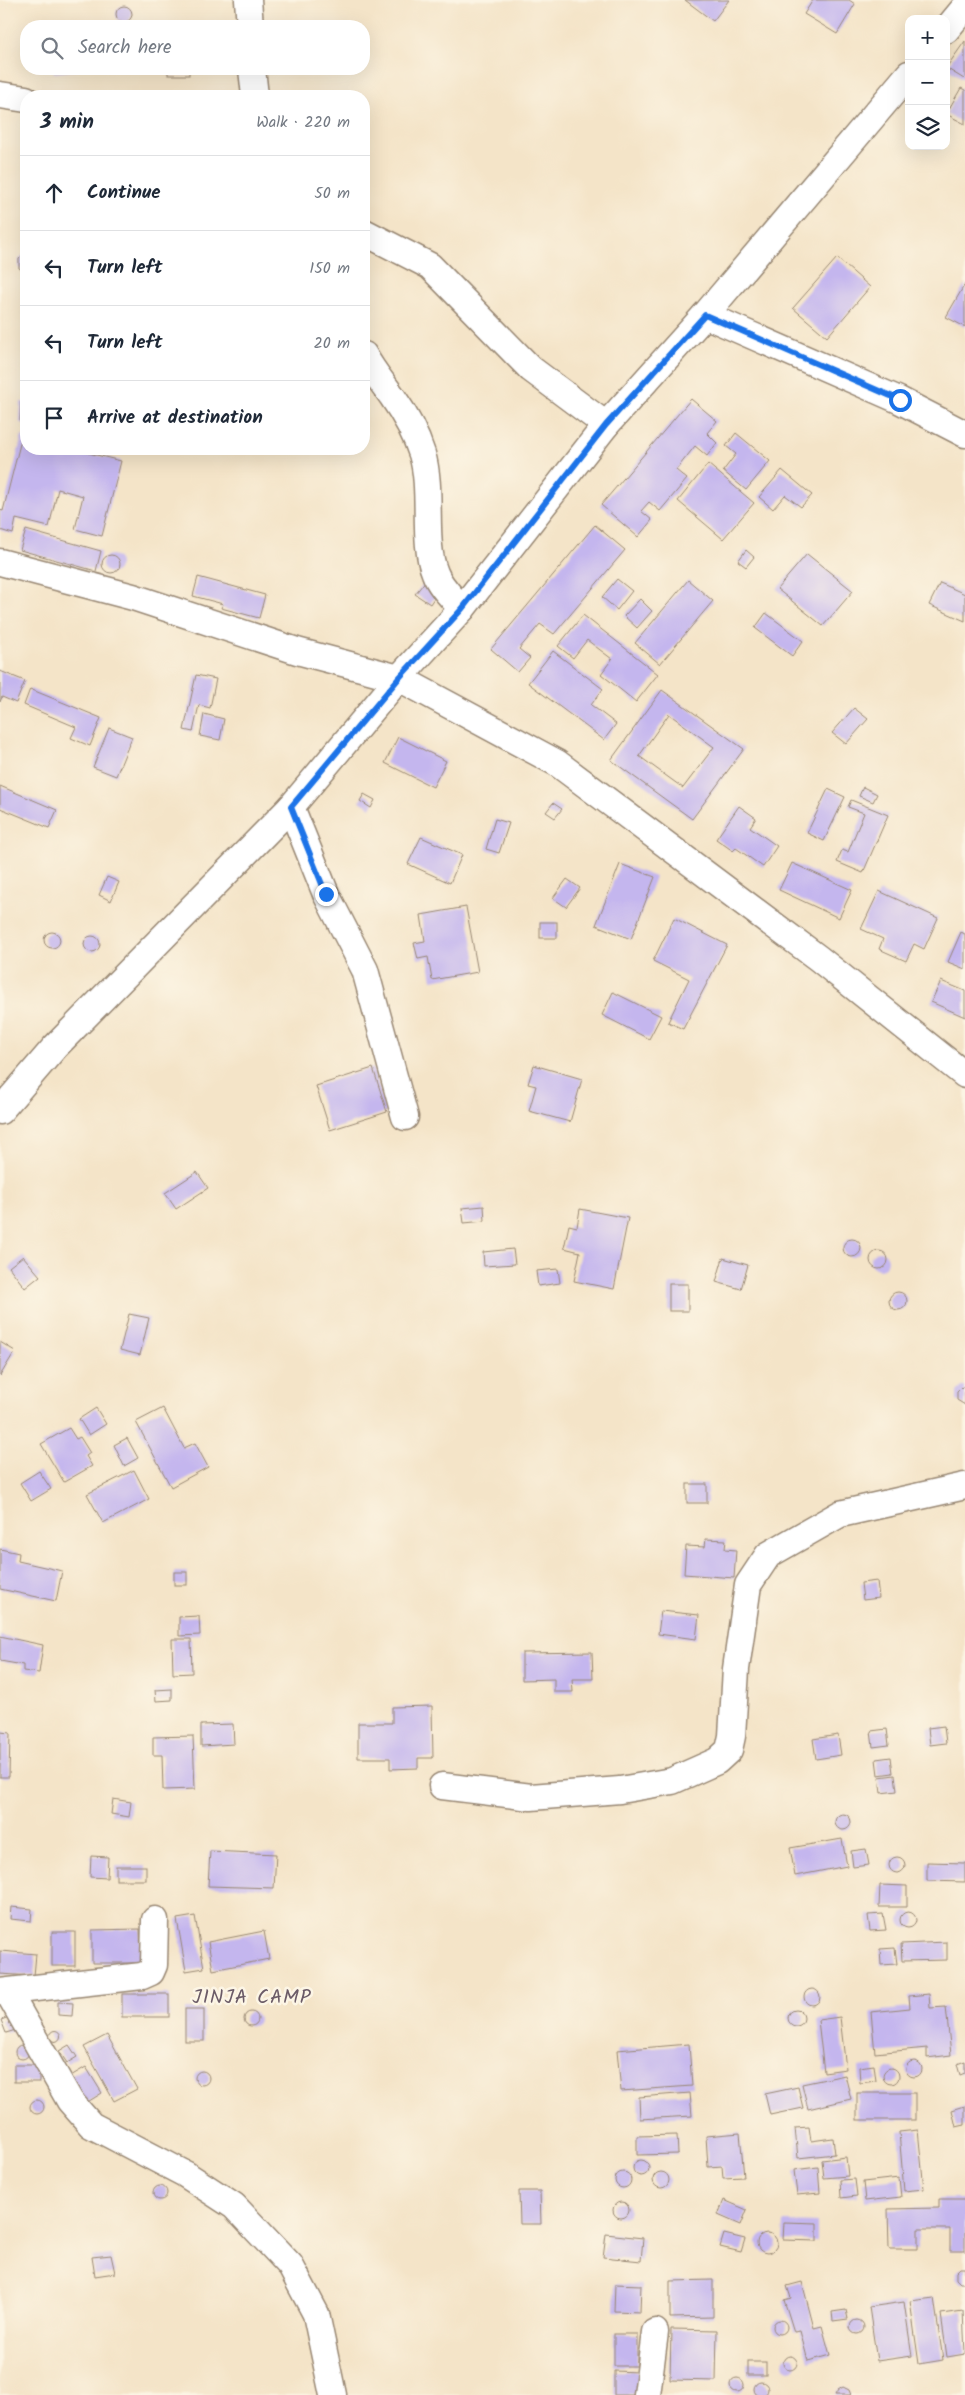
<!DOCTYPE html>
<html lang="en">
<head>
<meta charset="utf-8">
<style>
	:root { --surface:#fff; --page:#f2f2f3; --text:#1f2937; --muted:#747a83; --line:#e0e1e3 }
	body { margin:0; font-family:Kalam,sans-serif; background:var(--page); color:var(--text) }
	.controls { position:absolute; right:15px; top:15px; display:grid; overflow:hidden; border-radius:10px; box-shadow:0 5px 20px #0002 }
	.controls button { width:45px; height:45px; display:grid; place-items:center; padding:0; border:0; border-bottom:1px solid var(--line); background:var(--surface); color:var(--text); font:25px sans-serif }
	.stop { position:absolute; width:15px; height:15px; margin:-11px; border:4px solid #1a73e8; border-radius:50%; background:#fff }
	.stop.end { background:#1a73e8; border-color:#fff; box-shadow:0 1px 5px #0008 }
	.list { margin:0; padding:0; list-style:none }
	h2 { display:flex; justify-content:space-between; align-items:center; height:65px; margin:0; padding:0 20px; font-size:21px }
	h2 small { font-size:16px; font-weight:400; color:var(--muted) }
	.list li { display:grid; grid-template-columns:32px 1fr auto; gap:15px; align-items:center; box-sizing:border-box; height:75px; padding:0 20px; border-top:1px solid var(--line) }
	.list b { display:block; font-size:19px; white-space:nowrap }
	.list em { font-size:16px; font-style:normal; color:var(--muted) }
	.icon { flex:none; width:28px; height:28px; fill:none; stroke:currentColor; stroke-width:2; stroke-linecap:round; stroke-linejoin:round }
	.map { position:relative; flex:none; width:965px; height:2395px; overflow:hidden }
	.search { position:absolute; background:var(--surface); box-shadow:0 5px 20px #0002; left:20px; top:20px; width:350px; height:55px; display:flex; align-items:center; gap:12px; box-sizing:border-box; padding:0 18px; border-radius:20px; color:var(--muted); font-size:19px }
	.panel { position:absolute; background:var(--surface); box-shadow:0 5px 20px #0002; left:20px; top:90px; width:350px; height:365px; border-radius:20px }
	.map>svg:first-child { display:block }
	.building { fill:#c4b6ee; fill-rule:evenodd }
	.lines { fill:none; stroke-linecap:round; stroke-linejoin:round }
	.minor-casing { stroke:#988773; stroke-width:29 }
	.minor { stroke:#fff; stroke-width:26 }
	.route { stroke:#1a73e8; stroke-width:6 }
	.labels { text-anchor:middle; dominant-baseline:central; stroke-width:5; stroke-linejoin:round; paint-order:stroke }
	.quarter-label { font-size:20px; letter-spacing:1px; fill:#6b5b67; stroke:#fcf5e5 }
</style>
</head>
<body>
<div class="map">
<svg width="965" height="2395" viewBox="0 0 965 2395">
	<rect width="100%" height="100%" fill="#fcf5e5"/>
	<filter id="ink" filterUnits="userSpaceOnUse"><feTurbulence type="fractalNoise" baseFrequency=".02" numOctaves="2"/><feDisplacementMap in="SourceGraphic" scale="10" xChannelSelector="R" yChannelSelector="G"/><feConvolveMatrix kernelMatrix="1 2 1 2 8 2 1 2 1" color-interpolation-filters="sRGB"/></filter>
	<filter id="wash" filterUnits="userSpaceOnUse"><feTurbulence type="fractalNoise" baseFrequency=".0096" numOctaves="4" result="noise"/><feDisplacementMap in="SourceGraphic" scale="20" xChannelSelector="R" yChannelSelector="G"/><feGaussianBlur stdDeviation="1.12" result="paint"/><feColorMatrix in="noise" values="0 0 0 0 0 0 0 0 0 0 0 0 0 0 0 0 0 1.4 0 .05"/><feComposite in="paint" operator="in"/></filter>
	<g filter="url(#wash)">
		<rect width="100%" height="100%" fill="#f4e4c8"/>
		<g id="blocks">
			<g class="building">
				<path d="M685,0H729L713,21Z"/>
				<path d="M813,0H849L855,4L837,34L804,14Z"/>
				<circle cx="124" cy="14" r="8"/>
				<path d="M965,41V77L964,79L946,68Z"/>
				<path d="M53,69H79V70L54,73Z"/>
				<rect x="168" y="69" width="21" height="6"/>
				<path d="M961,88L965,90V124L946,114Z"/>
				<path d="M26,252V274L19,268V259Z"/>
				<path d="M837,258L870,287L827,337L793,308Z"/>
				<path d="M965,284V327L946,317Z"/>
				<path d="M691,399L717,421L707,433L717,443L707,456L695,446L676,470L687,479L660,511L649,502L641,511L652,520L638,537L601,505Z"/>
				<path d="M21,402H26V423H20Z"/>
				<path d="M736,433L770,461L746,490L723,471L736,454L726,446Z"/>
				<path d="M22,436L26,437V449H72L121,461L102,536L75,529L83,496L58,489L49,527L16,519L13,534L0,530V510L3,511Z"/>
				<path d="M708,464L754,503L723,539L678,501Z"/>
				<path d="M782,470L812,495L801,507L785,495L773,509L759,497Z"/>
				<path d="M595,525L625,550L554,634L540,624L519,649L530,658L518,672L491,649Z"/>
				<path d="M26,530L101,551L96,571L20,550Z"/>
				<path d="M746,550L754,557L746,567L738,561Z"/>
				<path d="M807,554L853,591L823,626L777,589Z"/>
				<circle cx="111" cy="564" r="9"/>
				<path d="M198,577L265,595L259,618L221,608L223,604L193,596Z"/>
				<path d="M427,579L440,589L430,604L415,594Z"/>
				<path d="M617,579L632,591L617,610L602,597Z"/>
				<path d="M688,580L713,601L660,664L635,643Z"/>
				<path d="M940,583L965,594V621L929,605Z"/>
				<path d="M640,599L652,611L637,628L624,616Z"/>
				<path d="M766,613L803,641L792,656L755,628Z"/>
				<path d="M583,615L658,674L636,702L601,674L612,659L587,640L573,658L558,646Z"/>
				<path d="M553,651L603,689L591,705L616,724L604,740L528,683Z"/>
				<path d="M0,671L25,681L16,703L2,697L0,702Z"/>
				<path d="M196,675L216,679L210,708L199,705L193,732L184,730Z"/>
				<path d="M30,689L101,718L90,746L71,738L76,727L24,705Z"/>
				<path d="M662,690L744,749L692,819L611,760ZM669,714L714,747L683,788L639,756Z"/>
				<path d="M854,708L868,719L846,744L832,733Z"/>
				<path d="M204,714L224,719L220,740L200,736Z"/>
				<path d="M109,728L132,737L116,776L93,767Z"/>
				<path d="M398,737L446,761L433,787L385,763Z"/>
				<path d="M0,786L57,810L49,828L0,808Z"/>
				<path d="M863,787L877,794L873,802L859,796Z"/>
				<path d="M828,789L845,797L824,841L807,833Z"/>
				<path d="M364,794L375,800L371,808L360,801Z"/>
				<path d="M851,800L888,815L863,873L837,862L842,850L848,852L864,813L848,807Z"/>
				<path d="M553,803L562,809L555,818L546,812Z"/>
				<path d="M739,806L756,818L750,827L777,846L763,867L736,848L733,851L716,839Z"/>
				<path d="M495,819L509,823L499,853L486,849Z"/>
				<path d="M421,837L462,855L450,883L408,864Z"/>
				<path d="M792,863L852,890L839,918L779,890Z"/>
				<path d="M620,864L655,877L631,939L596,925Z"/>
				<path d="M107,877L119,882L111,901L99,895Z"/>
				<path d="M567,879L580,888L566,907L553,898Z"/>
				<path d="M879,891L938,918L924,949L914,944L906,961L879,949L883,939L861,929Z"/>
				<path d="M466,907L478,972L432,980L428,957L418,959L414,943L425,941L421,915Z"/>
				<path d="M674,918L727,945L683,1029L668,1022L689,979L653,961Z"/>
				<rect x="540" y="922" width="17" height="16"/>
				<circle cx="52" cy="940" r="8"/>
				<path d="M961,932L965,934V969L948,962Z"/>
				<circle cx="92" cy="944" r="8"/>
				<path d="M941,981L965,991V1017L931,1002Z"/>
				<path d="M613,992L661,1016L649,1039L602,1015Z"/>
				<path d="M534,1065L582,1079L570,1122L529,1111L536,1086L528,1084Z"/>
				<path d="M373,1068L387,1112L330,1130L316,1086Z"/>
				<path d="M197,1172L208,1188L176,1209L165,1193Z"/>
				<path d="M484,1206L485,1221L464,1223L462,1208Z"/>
				<path d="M580,1209L628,1218L614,1289L574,1281L580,1252L564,1248L569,1225L577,1227Z"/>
				<circle cx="852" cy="1248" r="9"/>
				<path d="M513,1249L515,1264L484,1266L483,1252Z"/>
				<circle cx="879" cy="1260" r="9"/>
				<path d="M23,1256L40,1276L25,1288L9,1267Z"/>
				<path d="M723,1258L748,1265L741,1289L716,1282Z"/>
				<path d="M558,1269L560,1283L538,1286L536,1271Z"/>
				<rect x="669" y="1284" width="19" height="27"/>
				<circle cx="898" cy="1301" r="9"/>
				<path d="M129,1314L149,1318L140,1355L120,1350Z"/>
				<path d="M0,1342L15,1351L0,1376Z"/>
				<path d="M962,1387H965V1405L957,1400V1392Z"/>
				<path d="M96,1408L106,1424L89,1435L79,1419Z"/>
				<path d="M163,1408L184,1448L195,1443L208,1467L171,1487L136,1422Z"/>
				<path d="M69,1428L76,1439L80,1437L90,1453L86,1456L92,1466L64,1482L41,1444Z"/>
				<path d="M127,1438L138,1458L124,1466L114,1445Z"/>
				<path d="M134,1470L149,1499L103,1523L87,1494Z"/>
				<path d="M39,1471L51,1489L31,1501L20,1483Z"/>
				<rect x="687" y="1484" width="20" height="19"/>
				<path d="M706,1539L726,1540L725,1549L736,1550L734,1578L684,1574L686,1546L705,1547Z"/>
				<path d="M0,1549L19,1553L18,1561L62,1571L56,1601L0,1589Z"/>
				<rect x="174" y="1572" width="13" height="13"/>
				<path d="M877,1581L879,1598L863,1600L861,1583Z"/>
				<path d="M661,1611L699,1615L696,1639L658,1634Z"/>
				<path d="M199,1616L200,1635L179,1636V1617Z"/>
				<path d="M0,1636L43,1645L39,1673L23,1671V1665L0,1661Z"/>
				<path d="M172,1639H191L192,1673L173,1674Z"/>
				<path d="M592,1652L593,1679H572L573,1692H554V1679L522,1680V1653Z"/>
				<path d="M172,1689V1700L156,1701L155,1690Z"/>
				<path d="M432,1706L433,1758H418V1768L390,1769V1758H358V1723H392V1707Z"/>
				<path d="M233,1724L234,1744L201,1746V1725Z"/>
				<path d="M944,1726L946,1743L930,1745L928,1728Z"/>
				<path d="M887,1729L889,1745L873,1747L871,1731Z"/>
				<path d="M0,1732L10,1733L9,1777H0Z"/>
				<path d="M838,1735L841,1755L816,1759L813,1739Z"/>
				<path d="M193,1736L195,1789L163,1790L162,1755H153V1737Z"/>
				<path d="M891,1757L893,1773L878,1775L876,1759Z"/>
				<path d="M895,1775L897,1791L881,1793L879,1777Z"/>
				<path d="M113,1799L131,1802L129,1817L111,1814Z"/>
				<circle cx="843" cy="1822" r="8"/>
				<path d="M842,1839L847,1866L795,1876L790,1848Z"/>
				<path d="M866,1849L869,1865L853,1867L851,1851Z"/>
				<path d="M210,1851L276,1854L274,1888L208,1886Z"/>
				<path d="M91,1856L108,1857L107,1878L90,1877Z"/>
				<circle cx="897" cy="1865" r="8"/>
				<path d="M927,1862L965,1863V1882L927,1881Z"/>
				<rect x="116" y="1866" width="30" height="14"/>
				<path d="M880,1885L907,1886V1907H879Z"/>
				<path d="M11,1907L32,1909L31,1921L10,1919Z"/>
				<circle cx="908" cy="1920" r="8"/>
				<path d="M883,1914L886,1930L870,1931L868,1915Z"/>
				<path d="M195,1916L204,1968L186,1971L177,1919Z"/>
				<path d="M140,1929L141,1963H92V1930Z"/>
				<path d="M264,1931L269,1959L213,1970L208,1942Z"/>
				<rect x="52" y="1932" width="23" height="34"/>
				<path d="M947,1942V1960L902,1961L901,1944Z"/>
				<path d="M895,1948L897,1964L881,1965L880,1949Z"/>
				<path d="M0,1951L36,1954L34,1976L0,1974Z"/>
				<circle cx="812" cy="1997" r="8"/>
				<rect x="122" y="1994" width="47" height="23"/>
				<path d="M929,1994L930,2008L946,2007L951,2055L927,2058V2048L875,2053L871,2012L910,2008L909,1996Z"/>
				<path d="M58,2002L73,2003L72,2016L58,2015Z"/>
				<rect x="185" y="2009" width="19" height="32"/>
				<circle cx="796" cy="2018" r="8"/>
				<circle cx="251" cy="2019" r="7"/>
				<path d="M14,2015L19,2029L6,2033L1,2020Z"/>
				<path d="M840,2017L846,2069L824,2072L818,2020Z"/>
				<circle cx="55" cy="2036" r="5.5"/>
				<path d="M107,2035L137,2089L114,2101L84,2047Z"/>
				<path d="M689,2044L692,2086L621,2091L617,2050Z"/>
				<circle cx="22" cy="2052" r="7"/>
				<path d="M69,2045L77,2057L67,2063L59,2051Z"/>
				<path d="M965,2061V2073L960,2075L957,2064Z"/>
				<circle cx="914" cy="2069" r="8"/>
				<rect x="14" y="2065" width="25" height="17"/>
				<path d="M874,2065L876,2081L860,2083L859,2067Z"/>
				<path d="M86,2067L102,2093L86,2103L69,2077Z"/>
				<circle cx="891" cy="2076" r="8"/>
				<circle cx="202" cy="2078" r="7"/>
				<path d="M845,2075L851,2099L808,2109L802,2084Z"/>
				<path d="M798,2087L803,2108L770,2115L765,2094Z"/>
				<path d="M690,2093L692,2116L640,2119L639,2097Z"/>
				<rect x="857" y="2093" width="58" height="27"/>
				<circle cx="37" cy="2107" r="7"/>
				<path d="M965,2106V2125L956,2127L952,2110Z"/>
				<path d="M809,2127L811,2141L833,2138L835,2154L798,2158L795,2128Z"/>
				<path d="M918,2130L924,2189L904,2191L899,2132Z"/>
				<path d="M740,2133L744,2177L723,2178L722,2166L708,2167L706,2136Z"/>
				<path d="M677,2135L678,2154L637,2155V2136Z"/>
				<path d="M846,2157L848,2176L824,2178L822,2160Z"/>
				<circle cx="641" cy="2168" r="8"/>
				<path d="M818,2167L820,2193L797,2195L794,2170Z"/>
				<circle cx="623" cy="2180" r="8"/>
				<circle cx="661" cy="2180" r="8"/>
				<path d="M899,2178L901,2197L865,2201L863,2182Z"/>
				<path d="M855,2179L857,2196L841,2198L840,2180Z"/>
				<circle cx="160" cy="2193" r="7"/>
				<path d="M519,2191H540L541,2224H520Z"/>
				<path d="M939,2199H965V2251H950V2229H918V2249H889L888,2209L939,2208Z"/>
				<path d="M724,2200L747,2210L741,2225L718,2215Z"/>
				<circle cx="621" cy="2210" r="8"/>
				<path d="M784,2222L817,2223V2241L783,2240Z"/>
				<circle cx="767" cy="2243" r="10"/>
				<path d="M606,2234L643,2238L641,2261L603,2257Z"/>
				<path d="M724,2234L745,2239L741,2252L720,2247Z"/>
				<path d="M111,2255L115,2273L95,2276L92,2257Z"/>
				<path d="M960,2268H965V2283H960L956,2279V2272Z"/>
				<path d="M713,2280V2317L670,2318V2281Z"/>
				<path d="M802,2282L814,2328L822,2326L830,2355L808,2361L800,2331L794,2332L784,2300L791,2298L787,2286Z"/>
				<path d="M615,2284L641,2285L640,2312L614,2311Z"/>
				<path d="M934,2298L943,2360L919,2364L910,2301Z"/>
				<path d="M904,2302L912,2356L877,2361L869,2307Z"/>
				<path d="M846,2310L848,2319L833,2321L832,2312Z"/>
				<path d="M963,2311L965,2354L947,2357L941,2314Z"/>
				<circle cx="780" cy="2327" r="7"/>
				<circle cx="857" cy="2327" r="7"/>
				<path d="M671,2329L717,2330L716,2381L670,2380Z"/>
				<rect x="614" y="2334" width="23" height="32"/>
				<circle cx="790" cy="2363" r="7"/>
				<rect x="748" y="2362" width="18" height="13"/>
				<path d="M614,2371L638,2372L637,2395H614Z"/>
				<circle cx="737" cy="2385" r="7"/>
				<circle cx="761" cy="2389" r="7"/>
				<path d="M843,2387L849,2390L851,2395H835L838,2390Z"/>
			</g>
		</g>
	</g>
	<g filter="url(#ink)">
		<use href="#blocks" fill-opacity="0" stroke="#988773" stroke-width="1"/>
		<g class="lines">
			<defs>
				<g id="minor">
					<path d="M248,0L250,26"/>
					<path d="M946,30L965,7"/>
					<path d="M252,69L255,96"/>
					<path d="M0,95L26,99"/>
					<path d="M364,232L430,266L531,369L606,425"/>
					<path d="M705,315L899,400L965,434"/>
					<path d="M364,355C372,370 382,382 392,396C404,413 416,435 422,454C433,490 422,542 435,573C440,587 453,598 462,609"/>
					<path d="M0,562L133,597L297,651L399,678L557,763L818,958L965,1075"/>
					<path d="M291,807L326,894L365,970L405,1117"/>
					<path d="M0,1111L55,1047L291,807L399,678L462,609L606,425L705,315L909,74"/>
					<path d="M442,1786L531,1797L620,1790L672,1781L717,1761L729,1750L732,1736L736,1669L748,1585L768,1555L840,1514L965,1486"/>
					<path d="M0,1992L142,1976L151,1972L154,1965L155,1920"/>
					<path d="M8,1992L70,2101L91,2125L185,2174L234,2206L290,2265L316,2314L333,2395"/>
					<path d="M647,2395L655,2332"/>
				</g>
			</defs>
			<use href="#minor" class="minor-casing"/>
			<use href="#minor" class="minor"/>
		</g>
	</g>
	<g class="lines" filter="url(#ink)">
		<path class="route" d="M326,894L291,807L399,678L462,609L606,425L705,315L900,400"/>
	</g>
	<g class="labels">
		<g class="quarter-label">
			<text x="252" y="1998">JINJA CAMP</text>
		</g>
	</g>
</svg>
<div class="controls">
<button>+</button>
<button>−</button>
<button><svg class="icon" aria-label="layers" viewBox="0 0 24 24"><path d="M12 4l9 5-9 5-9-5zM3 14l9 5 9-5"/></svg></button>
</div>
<div class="stop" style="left:900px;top:400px"></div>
<div class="stop end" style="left:326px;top:894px"></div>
<div class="search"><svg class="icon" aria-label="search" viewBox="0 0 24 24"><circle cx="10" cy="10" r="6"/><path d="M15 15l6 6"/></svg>Search here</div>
<section class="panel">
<h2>3 min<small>Walk · 220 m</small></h2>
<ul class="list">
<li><svg class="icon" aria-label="ahead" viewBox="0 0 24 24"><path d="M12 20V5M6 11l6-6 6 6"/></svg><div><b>Continue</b></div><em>50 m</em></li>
<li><svg class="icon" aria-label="left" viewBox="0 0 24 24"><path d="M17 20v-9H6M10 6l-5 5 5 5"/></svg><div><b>Turn left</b></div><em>150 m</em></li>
<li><svg class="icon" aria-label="left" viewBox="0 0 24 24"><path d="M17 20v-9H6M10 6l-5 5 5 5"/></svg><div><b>Turn left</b></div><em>20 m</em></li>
<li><svg class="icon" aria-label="arrive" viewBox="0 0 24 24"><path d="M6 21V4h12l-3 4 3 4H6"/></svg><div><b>Arrive at destination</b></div></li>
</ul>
</section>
</div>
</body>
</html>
